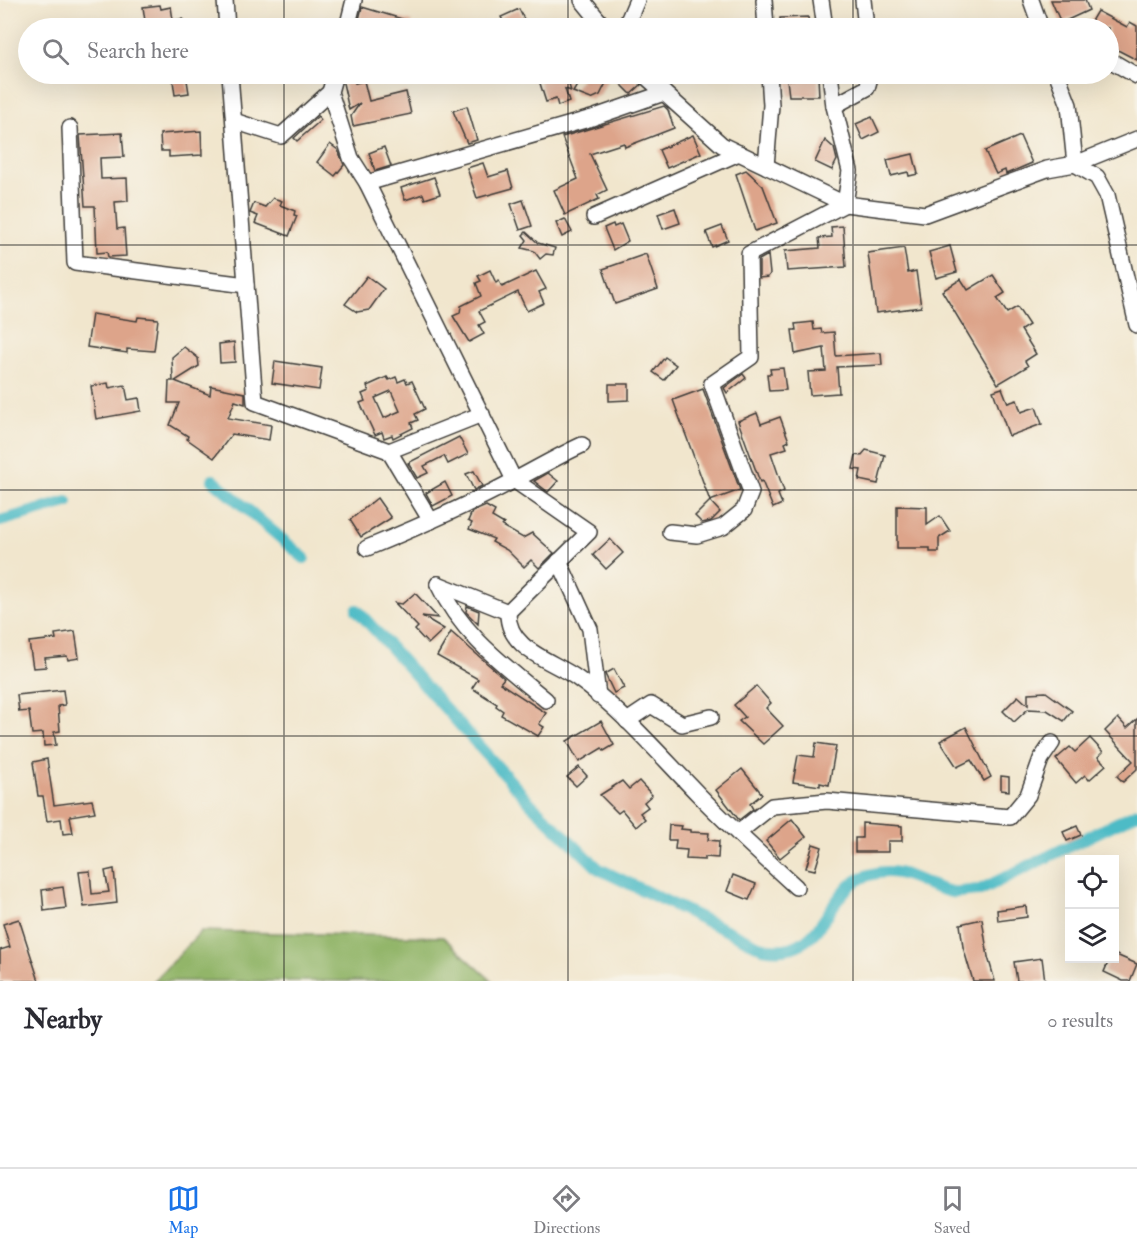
<!DOCTYPE html>
<html lang="en">
<head>
<meta charset="utf-8">
<style>
	:root { --surface:#fff; --page:#f2f2f3; --text:#2b2b33; --muted:#7c7c81; --line:#e1e1e2; --accent:#1a73e8 }
	body { margin:0; font-family:"IM FELL Double Pica",serif; background:var(--page); color:var(--text) }
	.controls { position:absolute; right:18px; bottom:18px; display:grid; overflow:hidden; border-radius:0px; box-shadow:0 6px 24px #0002 }
	.controls button { width:54px; height:54px; display:grid; place-items:center; padding:0; border:0; border-bottom:2px solid var(--line); background:var(--surface); color:var(--text); font:30px sans-serif }
	.list { margin:0; padding:0; list-style:none }
	h2 { display:flex; justify-content:space-between; align-items:center; height:78px; margin:0; padding:0 24px; font-size:26px }
	h2 small { font-size:20px; font-weight:400; color:var(--muted) }
	.icon { flex:none; width:33px; height:33px; fill:none; stroke:currentColor; stroke-width:2; stroke-linecap:round; stroke-linejoin:round }
	.map { position:relative; flex:none; width:1137px; height:981px; overflow:hidden }
	.search { position:absolute; background:var(--surface); box-shadow:0 6px 24px #0002; left:18px; right:18px; top:18px; height:66px; display:flex; align-items:center; gap:15px; box-sizing:border-box; padding:0 21px; border-radius:33px; color:var(--muted); font-size:22px }
	.sheet { height:186px; background:var(--surface) }
	nav { display:flex; justify-content:space-around; align-items:center; box-sizing:border-box; height:84px; border-top:2px solid var(--line); background:var(--surface); font-size:16px; color:var(--muted) }
	nav a { display:grid; justify-items:center; gap:3px }
	nav .on { color:var(--accent) }
	.map>svg:first-child { display:block }
	.forest { fill:#92b569; stroke:#576842; stroke-width:1.5 }
	.lines { fill:none; stroke-linecap:round; stroke-linejoin:round }
	.canal { stroke:#4dbbc6; stroke-width:12 }
	.building { fill:#dda48a; fill-rule:evenodd }
	.minor-casing { stroke:#3c3a37; stroke-width:18 }
	.minor { stroke:#fff; stroke-width:15 }
	.grid { fill:none; stroke:#1c1c1c; stroke-width:1.5; stroke-opacity:0.55 }
</style>
</head>
<body>
<div class="map">
<svg width="1137" height="981" viewBox="0 0 1137 981">
	<rect width="100%" height="100%" fill="#f7f3e8"/>
	<filter id="ink" filterUnits="userSpaceOnUse"><feTurbulence type="fractalNoise" baseFrequency=".0167" numOctaves="2"/><feDisplacementMap in="SourceGraphic" scale="12" xChannelSelector="R" yChannelSelector="G"/><feConvolveMatrix kernelMatrix="1 2 1 2 8 2 1 2 1" color-interpolation-filters="sRGB"/></filter>
	<filter id="wash" filterUnits="userSpaceOnUse"><feTurbulence type="fractalNoise" baseFrequency=".008" numOctaves="4" result="noise"/><feDisplacementMap in="SourceGraphic" scale="24" xChannelSelector="R" yChannelSelector="G"/><feGaussianBlur stdDeviation="1.35" result="paint"/><feColorMatrix in="noise" values="0 0 0 0 0 0 0 0 0 0 0 0 0 0 0 0 0 1.4 0 .05"/><feComposite in="paint" operator="in"/></filter>
	<g filter="url(#wash)">
		<rect width="100%" height="100%" fill="#f1e6cd"/>
		<path class="forest" d="M201,931L443,937L492,981H154Z"/>
		<g class="lines">
			<g class="canal">
				<path d="M213,480L304,558"/>
				<path d="M0,521L67,502"/>
				<path d="M357,610L531,804L599,869L763,948C827,961 823,889 869,875C904,864 922,887 952,892C961,893 971,890 980,890L1137,813"/>
			</g>
		</g>
		<g id="blocks">
			<g class="building">
				<path d="M1051,0H1085L1089,10L1061,23Z"/>
				<path d="M160,5L161,9L171,7L173,20L183,19L185,28H146L143,7Z"/>
				<path d="M362,7L412,22L410,28H357Z"/>
				<path d="M519,9L528,28H507L501,17Z"/>
				<path d="M1097,11L1127,27L1130,22L1137,26V60L1108,45V28H1087Z"/>
				<path d="M808,17L809,28H780V18Z"/>
				<path d="M172,74H186L189,93L175,95Z"/>
				<path d="M352,74L355,83L364,81L369,101L406,92L411,114L353,126L351,116L360,103L349,110L343,83L344,75Z"/>
				<path d="M537,74H556L557,79L566,76L571,91L565,89L569,102L558,106L556,99L546,102Z"/>
				<path d="M592,74L608,79L600,95L591,99L573,92L582,77Z"/>
				<path d="M611,74H633L641,85L631,94Z"/>
				<path d="M818,77L819,96H789L787,80Z"/>
				<path d="M467,106L477,140L467,143L453,111Z"/>
				<path d="M664,106L668,110L674,128L625,147L624,143L590,154L607,190L597,195L599,199L565,215L554,190L578,179L562,137Z"/>
				<path d="M318,116L321,120L297,141L294,138Z"/>
				<path d="M872,117L879,132L863,140L856,124Z"/>
				<path d="M201,131L202,155L169,157V151H161L160,134Z"/>
				<path d="M122,133L124,157L100,158L101,179L127,178L128,201L115,202L117,229L124,228L126,256L108,257L107,252L97,253L95,206H85L80,135Z"/>
				<path d="M693,135L701,153L667,168L659,150Z"/>
				<path d="M1020,136L1032,163L1006,174L1005,170L996,174L985,151Z"/>
				<path d="M825,140L834,148L837,160L832,170L815,162Z"/>
				<path d="M330,144L338,150L344,165L335,176L317,162Z"/>
				<path d="M384,147L391,166L375,171L369,153Z"/>
				<path d="M913,154L918,174L909,176L908,172L891,176L887,160Z"/>
				<path d="M483,163L488,177L508,171L513,188L477,198L467,168Z"/>
				<path d="M746,170L763,186L777,223L755,231L736,174Z"/>
				<path d="M434,177L440,194L425,199L423,194L405,200L401,188Z"/>
				<path d="M273,198L282,201L280,205L295,211L294,215L297,216L289,236L255,223L258,216L250,213L254,203L265,207Z"/>
				<path d="M523,200L532,226L520,230L511,204Z"/>
				<path d="M675,208L680,223L663,229L658,214Z"/>
				<path d="M565,219L572,232L562,237L556,223Z"/>
				<path d="M613,224L614,227L621,224L628,241L613,250L604,228Z"/>
				<path d="M722,226L728,240L712,247L706,232Z"/>
				<path d="M843,226L846,267L787,271L785,251L820,248L819,238L832,237L831,227Z"/>
				<path d="M526,232L538,243L555,248L553,255L546,254L540,259L534,251L522,248L527,240L523,235Z"/>
				<path d="M950,246L957,272L936,278L929,252Z"/>
				<path d="M904,248L908,273L916,271L921,307L876,313L868,253Z"/>
				<path d="M646,254L658,289L615,304L603,269Z"/>
				<path d="M768,255L770,274L768,277L759,278V260Z"/>
				<path d="M490,270L496,283L499,281L502,287L536,271L546,289L539,292L544,303L527,311L518,292L479,311L485,322L479,325L484,334L469,342L453,316L460,313L461,306L481,296L476,283L481,281L478,276Z"/>
				<path d="M993,275L1005,293L997,298L1007,313L1017,307L1029,325L1021,330L1036,354L1025,361L1028,366L998,384L942,291L961,279L968,290Z"/>
				<path d="M367,276L384,289L369,310L357,312L345,304Z"/>
				<path d="M92,314L137,321L138,317L158,319L154,351L127,349V353L87,347Z"/>
				<path d="M813,322L814,330L821,329L822,333L834,332L836,356L881,353L882,365L837,367L839,393L810,395L808,372L826,371L824,348L795,354L792,330H796L795,324Z"/>
				<path d="M234,342L235,362L220,363L219,344Z"/>
				<path d="M184,347L198,358L199,366L175,381L210,395L211,386L245,393V404L235,401L228,418L271,425L269,440L232,434L214,458L187,439L188,436L170,425L179,403H168L169,381H173L172,357Z"/>
				<path d="M665,357L676,365L664,380L653,372Z"/>
				<path d="M275,361L322,368L319,390L272,383Z"/>
				<path d="M783,368L786,390L769,391L767,374H771L770,369Z"/>
				<path d="M743,374L746,378L727,393L724,388Z"/>
				<path d="M387,377L389,380L396,377L398,382L405,379L407,383L412,381L425,409L415,414L418,420L411,423L413,428L393,438L392,435L384,438L382,432L375,435L360,403L365,401L362,394L369,391L367,386ZM391,391L400,411L384,418L375,398Z"/>
				<path d="M108,383L109,388L125,385L128,400L139,398L141,411L96,419L91,386Z"/>
				<path d="M609,384H629V400L609,401Z"/>
				<path d="M1002,388L1008,403L1017,400L1021,412L1036,407L1042,424L1009,436L993,391Z"/>
				<path d="M703,389L740,490L710,501L673,400Z"/>
				<path d="M757,413L761,424L780,417L789,441L785,443L787,448L771,453L784,491L778,494L782,504L773,508L762,481L760,482L738,421Z"/>
				<path d="M459,437L468,454L448,464L444,456L424,466L428,473L417,478L408,463Z"/>
				<path d="M866,450L885,455L878,484L859,480L861,470L853,469L856,455L861,456Z"/>
				<path d="M474,471L482,486L474,490L466,474Z"/>
				<path d="M548,473L558,481L548,492L534,481Z"/>
				<path d="M445,482L452,496L433,506L426,493Z"/>
				<path d="M377,498L391,518L361,537L350,520Z"/>
				<path d="M710,501L720,512L711,521L702,523L695,516Z"/>
				<path d="M486,506L495,511L492,517L504,524L502,526L523,538L532,533L554,553L539,568L531,560L524,567L507,550L492,542L494,539L469,529L472,523L468,521L472,512Z"/>
				<path d="M897,506L927,507V525L940,516L950,531L939,538V552H930V548H897Z"/>
				<path d="M610,539L623,553L606,569L593,555Z"/>
				<path d="M415,593L438,618L422,616L444,629L428,644L415,630L418,627L395,603L402,604Z"/>
				<path d="M467,606L479,611L478,624L466,612Z"/>
				<path d="M75,631L79,658L68,660L67,656L45,658L46,667L33,668L29,642L56,639L55,634Z"/>
				<path d="M451,632L504,678L500,683L546,713L539,724L544,727L538,736L501,715L503,711L496,706L497,704L472,688L478,679L437,656Z"/>
				<path d="M614,669L624,688L614,693L605,674Z"/>
				<path d="M756,686L771,703L766,708L783,726L763,744L739,721L745,717L734,705Z"/>
				<path d="M63,690L65,705L58,706L60,731L54,732L56,745L44,746L43,733L32,734L29,711L19,712L17,695Z"/>
				<path d="M1046,692L1072,711L1064,721L1047,710L1028,709L1014,722L1003,711L1018,696L1028,705V693Z"/>
				<path d="M1118,718L1127,728L1137,719V769L1123,782L1117,776L1133,761L1105,731Z"/>
				<path d="M601,721L614,745L604,751L602,748L579,762L567,741Z"/>
				<path d="M966,727L991,777L984,781L971,760L957,767L940,741Z"/>
				<path d="M1090,738L1103,752L1098,757L1106,765L1089,780L1085,775L1076,783L1056,759L1070,747L1075,752Z"/>
				<path d="M816,743L836,746L829,785L820,783V786L793,782L798,755L814,757Z"/>
				<path d="M47,759L54,805L92,800L95,812L70,816L73,833L63,834L61,819L47,821L43,796H38L33,762Z"/>
				<path d="M579,767L587,776L576,786L567,777Z"/>
				<path d="M742,769L762,794L750,804L753,809L739,820L716,790Z"/>
				<path d="M1001,776L1009,777V791L1001,790Z"/>
				<path d="M622,781L629,789L639,781L652,795L644,802L648,807L640,813L645,819L636,827L622,810L618,813L600,795Z"/>
				<path d="M792,819L806,837L780,858L766,841Z"/>
				<path d="M862,823L902,826V841H888V852H855V838H862Z"/>
				<path d="M669,825L682,826L681,829L690,830V832L709,833L708,840L719,841L718,858L705,857V860L686,859L687,850L675,849L676,840H668Z"/>
				<path d="M1077,826L1081,835L1067,841L1063,832Z"/>
				<path d="M813,844L822,847L815,870L806,868Z"/>
				<path d="M114,869L117,903L84,907L79,872L90,871L92,894L109,892L105,871Z"/>
				<path d="M733,875L756,884L749,900L727,891Z"/>
				<path d="M63,887L66,908L44,911L42,890Z"/>
				<path d="M1026,906L1027,917L998,921L997,910Z"/>
				<path d="M19,919L39,981H0V950L10,947L3,924Z"/>
				<path d="M982,919L988,957L995,981H973L963,947L960,924Z"/>
				<path d="M1114,954L1137,964L1130,981H1123L1104,972L1110,958H1114Z"/>
				<path d="M1042,958L1045,981H1017L1014,962Z"/>
			</g>
		</g>
	</g>
	<g filter="url(#ink)">
		<use href="#blocks" fill-opacity="0" stroke="#3c3a37" stroke-width="1.5"/>
		<g class="lines">
			<defs>
				<g id="minor">
					<path d="M225,0L227,28"/>
					<path d="M582,0L605,28"/>
					<path d="M764,0L766,28"/>
					<path d="M821,0L825,28"/>
					<path d="M863,0L866,28"/>
					<path d="M1031,0L1041,28"/>
					<path d="M347,28L354,0"/>
					<path d="M625,28L637,0"/>
					<path d="M1108,59L1137,76"/>
					<path d="M230,74L255,402L389,451L431,521"/>
					<path d="M335,74L330,92L351,158L367,183L514,480L589,532L508,612L438,584"/>
					<path d="M643,74L722,145L845,204L925,214L1047,169L1075,164L1137,139"/>
					<path d="M1057,74L1069,105L1075,164L1097,177L1107,195L1137,325"/>
					<path d="M834,106L867,88L871,74"/>
					<path d="M234,121L281,136L330,92"/>
					<path d="M70,128L75,263L246,285"/>
					<path d="M766,166L771,105L769,74"/>
					<path d="M367,183L592,118L664,93"/>
					<path d="M594,217L739,153"/>
					<path d="M389,451L482,414"/>
					<path d="M670,532L697,535L723,527L744,510L751,492L712,384L751,357L749,254L845,204L850,171L834,106L830,74"/>
					<path d="M367,548C416,528 466,506 513,481C536,469 558,456 582,445"/>
					<path d="M559,561L590,629L598,696"/>
					<path d="M438,584C461,634 504,665 546,700"/>
					<path d="M508,612C507,650 552,660 577,678C622,710 660,755 699,795C730,827 763,857 796,887"/>
					<path d="M627,721L651,705L682,724L711,717"/>
					<path d="M738,833L772,806L827,801L1010,817L1028,795L1041,759L1052,743"/>
				</g>
			</defs>
			<use href="#minor" class="minor-casing"/>
			<use href="#minor" class="minor"/>
		</g>
	</g>
	<path class="grid" d="M284,0V28M568,0V28M853,0V28M284,74V981M568,74V981M853,74V981M0,245H1137M0,490H1137M0,736H1137"/>
</svg>
<div class="controls">
<button><svg class="icon" aria-label="locate" viewBox="0 0 24 24"><circle cx="12" cy="12" r="6"/><path d="M12 2v4M12 18v4M2 12h4M18 12h4"/></svg></button>
<button><svg class="icon" aria-label="layers" viewBox="0 0 24 24"><path d="M12 4l9 5-9 5-9-5zM3 14l9 5 9-5"/></svg></button>
</div>
<div class="search"><svg class="icon" aria-label="search" viewBox="0 0 24 24"><circle cx="10" cy="10" r="6"/><path d="M15 15l6 6"/></svg>Search here</div>
</div>
<section class="sheet">
<h2>Nearby<small>0 results</small></h2>
<ul class="list">
</ul>
</section>
<nav>
<a class="on"><svg class="icon" aria-label="map" viewBox="0 0 24 24"><path d="M3 6l6-2 6 2 6-2v14l-6 2-6-2-6 2zM9 4v14M15 6v14"/></svg>Map</a>
<a><svg class="icon" aria-label="directions" viewBox="0 0 24 24"><path d="M12 3l9 9-9 9-9-9zM9 14v-3h6M13 9l2 2-2 2"/></svg>Directions</a>
<a><svg class="icon" aria-label="saved" viewBox="0 0 24 24"><path d="M7 4h10v16l-5-4-5 4z"/></svg>Saved</a>
</nav>
</body>
</html>
